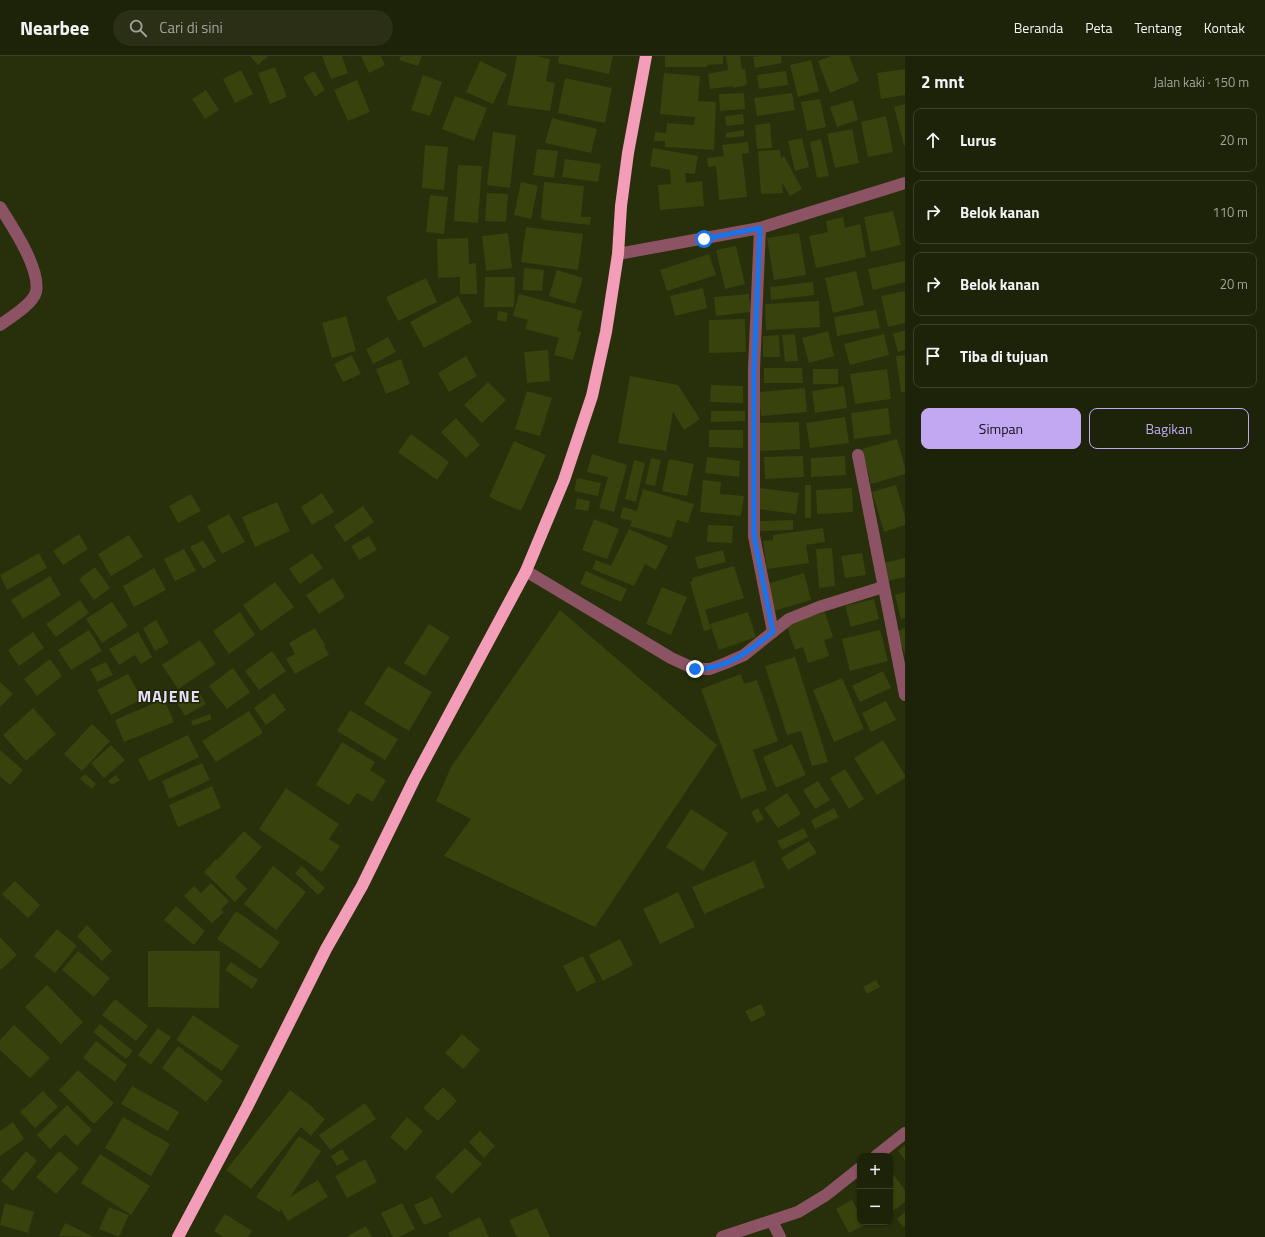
<!DOCTYPE html>
<html lang="id">
<head>
<meta charset="utf-8">
<style>
	:root { --surface:#1d2308; --page:#2a2f16; --text:#f1f3f6; --muted:#a0a49c; --line:#3b4029; --accent:#c2a8f3 }
	body { margin:0; font-family:"Titillium Web",sans-serif; background:var(--page); color:var(--text) }
	.controls { position:absolute; right:12px; bottom:12px; display:grid; overflow:hidden; border-radius:8px; box-shadow:0 1px 3px #0004 }
	.controls button { width:36px; height:36px; display:grid; place-items:center; padding:0; border:0; border-bottom:1px solid var(--line); background:var(--surface); color:var(--text); font:20px sans-serif }
	.stop { position:absolute; width:12px; height:12px; margin:-9px; border:3px solid #1a73e8; border-radius:50%; background:#fff }
	.stop.end { background:#1a73e8; border-color:#fff; box-shadow:0 1px 4px #0008 }
	.list { margin:0; padding:0; list-style:none }
	h2 { display:flex; justify-content:space-between; align-items:center; height:52px; margin:0; padding:0 16px; font-size:17px }
	h2 small { font-size:13px; font-weight:400; color:var(--muted) }
	.list li { display:grid; grid-template-columns:26px 1fr auto; gap:12px; align-items:center; box-sizing:border-box; height:64px; margin:0 8px 8px; padding:0 8px; border:1px solid var(--line); border-radius:8px }
	.list b { display:block; font-size:15px; white-space:nowrap }
	.list em { font-size:13px; font-style:normal; color:var(--muted) }
	.actions { display:flex; gap:8px; padding:12px 16px }
	.actions a { flex:1; padding:9px 0; border:1px solid var(--accent); border-radius:8px; text-align:center; font-size:14px; color:var(--accent) }
	.actions .main { background:var(--accent); color:#111 }
	.icon { flex:none; width:22px; height:22px; fill:none; stroke:currentColor; stroke-width:2; stroke-linecap:round; stroke-linejoin:round }
	.map { position:relative; flex:none; width:905px; height:1181px; overflow:hidden }
	header { display:flex; align-items:center; gap:24px; box-sizing:border-box; height:56px; padding:0 20px; background:var(--surface); border-bottom:1px solid var(--line) }
	header strong { font-size:19px }
	nav { display:flex; gap:22px; margin-inline-start:auto; font-size:14px }
	.search { width:280px; height:36px; background:var(--page); display:flex; align-items:center; gap:10px; box-sizing:border-box; padding:0 14px; border-radius:22px; color:var(--muted); font-size:15px }
	main { display:flex }
	aside { flex:1; background:var(--surface) }
	.map>svg:first-child { display:block }
	.building { fill:#38420d }
	.lines { fill:none; stroke-linecap:round; stroke-linejoin:round }
	.minor { stroke:#8c5365; stroke-width:12 }
	.highway { stroke:#f39db8; stroke-width:12 }
	.route { stroke:#1a73e8; stroke-width:5 }
	.labels { text-anchor:middle; dominant-baseline:central; stroke-width:3; stroke-linejoin:round; paint-order:stroke }
	.district-label { font-size:16px; font-weight:bold; letter-spacing:1px; fill:#e7defb; stroke:#1e2502 }
</style>
</head>
<body>
<header>
<strong>Nearbee</strong>
<div class="search"><svg class="icon" aria-label="search" viewBox="0 0 24 24"><circle cx="10" cy="10" r="6"/><path d="M15 15l6 6"/></svg>Cari di sini</div>
<nav><a>Beranda</a><a>Peta</a><a>Tentang</a><a>Kontak</a></nav>
</header>
<main>
<div class="map">
<svg width="905" height="1181" viewBox="0 0 905 1181">
	<rect width="100%" height="100%" fill="#272f0b"/>
	<g class="building">
		<path d="M250,0H268L258,9Z"/>
		<path d="M322,0H342L348,17L331,23Z"/>
		<path d="M361,0H381L385,9L369,17Z"/>
		<path d="M401,0H422L418,10L399,4Z"/>
		<path d="M517,0H536L550,3L546,25L555,27L550,55L507,49Z"/>
		<path d="M559,0H613L609,18L558,7Z"/>
		<path d="M665,0H723V8L707,9V11H665Z"/>
		<path d="M726,0H740L742,13H745L747,29L733,32V30L710,33L708,18L728,14Z"/>
		<path d="M760,0H781L782,7L755,12L753,1Z"/>
		<path d="M831,0H849L859,25L830,37L818,5Z"/>
		<path d="M811,4L819,35L798,41L790,9Z"/>
		<path d="M480,5L507,18L493,48L466,36Z"/>
		<path d="M275,11L287,41L270,48L258,17Z"/>
		<path d="M905,13V39L881,43L877,17Z"/>
		<path d="M241,14L253,38L235,47L223,23Z"/>
		<path d="M314,15L325,34L315,41L303,21Z"/>
		<path d="M786,15L788,29L759,33L757,19Z"/>
		<path d="M664,17L700,20L698,45L716,46L714,94L665,91V85H654L655,76L666,77L667,67L694,69L695,61L660,58Z"/>
		<path d="M423,19L442,26L430,60L411,54Z"/>
		<path d="M565,22L612,32L605,67L558,57Z"/>
		<path d="M357,24L370,56L348,65L334,34Z"/>
		<path d="M206,34L219,54L205,63L192,43Z"/>
		<path d="M744,37L745,53L720,55L719,38Z"/>
		<path d="M792,37L795,54L757,60L754,42Z"/>
		<path d="M455,40L487,52L474,85L442,73Z"/>
		<path d="M820,43L826,71L807,75L801,46Z"/>
		<path d="M853,44L858,64L837,71L830,51Z"/>
		<path d="M905,48V89L904,90L894,51Z"/>
		<path d="M743,58L744,68L726,70L725,60Z"/>
		<path d="M886,60L893,96L868,101L861,66Z"/>
		<path d="M552,62L597,73L591,97L545,87Z"/>
		<path d="M770,67L772,92L757,93L755,69Z"/>
		<path d="M852,73L859,107L835,112L827,78Z"/>
		<path d="M744,74V80L726,82V77Z"/>
		<path d="M493,76L516,79L510,132L487,129Z"/>
		<path d="M802,82L809,111L795,115L788,85Z"/>
		<path d="M821,83L829,120L817,122L810,86Z"/>
		<path d="M748,86L749,97L742,98L747,141L719,144L716,110L708,111L707,102L724,100L722,89Z"/>
		<path d="M425,89L448,91L444,134L422,132Z"/>
		<path d="M653,92L698,100L695,118L685,117L686,127L702,125L704,150L660,154L658,129L671,128L670,114L650,110Z"/>
		<path d="M537,93L558,95L554,122L533,119Z"/>
		<path d="M780,94L781,102L784,100L802,133L790,140L782,127L783,137L761,138L758,95Z"/>
		<path d="M565,103L601,108L598,126L562,121Z"/>
		<path d="M458,109L482,110L478,167L454,165Z"/>
		<path d="M521,126L538,130L531,163L514,159Z"/>
		<path d="M544,126L584,130L581,161H591L590,169L543,164V162H541Z"/>
		<path d="M487,137L508,138L506,166L485,165Z"/>
		<path d="M430,139L448,141L444,178L426,176Z"/>
		<path d="M893,155L901,189L871,196L864,161Z"/>
		<path d="M843,161L845,172L860,168L866,201L816,212L809,180L828,176L826,165Z"/>
		<path d="M526,171L583,178L578,214L521,206Z"/>
		<path d="M508,177L512,212L486,215L482,180Z"/>
		<path d="M799,177L806,219L774,224L767,182Z"/>
		<path d="M468,182L469,208L476,207L477,238H460V221L438,222L437,183Z"/>
		<path d="M736,190L745,228L725,233L716,194Z"/>
		<path d="M709,198L716,219L667,235L660,214Z"/>
		<path d="M905,205V226L873,234L868,213Z"/>
		<path d="M524,212L544,214L542,235L523,234Z"/>
		<path d="M557,214L583,222L575,248L549,240Z"/>
		<path d="M856,215L864,249L833,257L825,222Z"/>
		<path d="M485,221H515L514,251H484Z"/>
		<path d="M426,222L437,246L398,265L386,241Z"/>
		<path d="M813,226L814,239L771,244L770,231Z"/>
		<path d="M703,232L707,252L675,260L670,240Z"/>
		<path d="M905,235V267L888,271L881,240Z"/>
		<path d="M519,238L583,255L577,275L581,276L573,304L554,299L559,282L525,273L528,264L513,260Z"/>
		<path d="M749,238L751,256L716,260L714,241Z"/>
		<path d="M458,240L472,266L424,292L410,266Z"/>
		<path d="M819,245L820,271L766,274L765,248Z"/>
		<path d="M876,254L880,272L837,280L834,261Z"/>
		<path d="M498,255L508,257L506,266L497,264Z"/>
		<path d="M346,260L356,295L332,302L322,267Z"/>
		<path d="M745,263L746,296L709,297V264Z"/>
		<path d="M905,274V294L898,296L893,278Z"/>
		<path d="M828,275L834,300L809,307L802,282Z"/>
		<path d="M795,278L798,305L785,306L782,279Z"/>
		<path d="M884,278L889,299L850,309L844,288Z"/>
		<path d="M779,279L780,301H763V280Z"/>
		<path d="M388,281L396,296L373,308L366,293Z"/>
		<path d="M548,294L550,325L527,327L524,296Z"/>
		<path d="M352,299L361,318L343,326L334,308Z"/>
		<path d="M905,299V336H901L896,300Z"/>
		<path d="M466,300L477,320L449,336L438,317Z"/>
		<path d="M401,303L410,328L386,338L376,313Z"/>
		<path d="M764,312H802L803,327H764Z"/>
		<rect x="813" y="313" width="25" height="15"/>
		<path d="M887,313L891,343L855,348L850,318Z"/>
		<path d="M630,320L678,329L700,363L684,374L673,356L666,395L618,387Z"/>
		<path d="M488,326L506,344L482,367L464,349Z"/>
		<path d="M711,329L743,330V347L710,346Z"/>
		<path d="M844,330L847,352L815,357L812,335Z"/>
		<path d="M805,332L807,356L761,360L759,336Z"/>
		<path d="M527,335L552,342L540,380L515,373Z"/>
		<path d="M888,352L891,378L854,383L851,357Z"/>
		<path d="M711,355H745V365L711,366Z"/>
		<path d="M845,361L849,387L810,392L806,367Z"/>
		<path d="M456,362L480,389L466,402L441,376Z"/>
		<path d="M799,366L800,393L760,395V367Z"/>
		<path d="M709,374H743V392L709,391Z"/>
		<path d="M411,378L449,406L437,424L398,396Z"/>
		<path d="M897,383L905,411V418L871,428L862,393Z"/>
		<path d="M514,385L546,399L521,455L489,441Z"/>
		<path d="M592,398L627,409L614,456L599,452L608,421L587,416Z"/>
		<path d="M803,400L804,421L765,423L764,401Z"/>
		<path d="M845,400L846,419L811,421V402Z"/>
		<path d="M707,401L740,405L739,421L705,417Z"/>
		<path d="M651,402L661,404L655,430L645,428Z"/>
		<path d="M669,403L694,408L687,440L662,435Z"/>
		<path d="M634,404L645,407L636,446L625,443Z"/>
		<path d="M577,422L601,427L598,440L574,435Z"/>
		<path d="M703,424L721,426L720,438L744,440L741,460L700,456Z"/>
		<rect x="805" y="429" width="6" height="33"/>
		<path d="M896,429L905,460V469L884,476L872,436Z"/>
		<path d="M760,432L799,437L796,458L758,453Z"/>
		<path d="M852,432L853,456L817,458L816,434Z"/>
		<path d="M643,433L694,448L688,467L677,464L671,482L630,470L632,465L620,462L623,451L637,455Z"/>
		<path d="M322,437L334,456L312,469L301,451Z"/>
		<path d="M191,438L201,455L178,467L169,450Z"/>
		<path d="M577,442L590,445L588,455L575,453Z"/>
		<path d="M277,446L290,475L255,491L242,461Z"/>
		<path d="M363,450L374,466L345,486L334,470Z"/>
		<path d="M229,458L245,486L222,498L207,470Z"/>
		<path d="M594,463L619,473L607,503L582,494Z"/>
		<path d="M793,464V474L759,475V465Z"/>
		<path d="M708,469L733,470L732,487L707,486Z"/>
		<path d="M823,472L825,486L806,489L809,507L767,513L763,485L773,484V479Z"/>
		<path d="M629,473L668,490L656,514L645,508L634,530L592,513L596,504L611,510Z"/>
		<path d="M79,478L88,493L63,509L53,495Z"/>
		<path d="M129,479L143,501L111,520L98,498Z"/>
		<path d="M369,480L377,494L359,504L351,490Z"/>
		<path d="M203,484L216,505L203,513L190,491Z"/>
		<path d="M832,492L835,530L819,532L816,493Z"/>
		<path d="M184,493L196,515L175,525L164,503Z"/>
		<path d="M723,494L726,506L698,513L695,501Z"/>
		<path d="M39,497L47,512L7,534L0,519Z"/>
		<path d="M312,497L323,512L300,528L289,513Z"/>
		<path d="M862,497L866,519L845,522L841,500Z"/>
		<path d="M905,502V521L887,525L883,507Z"/>
		<path d="M734,510L744,542L705,554L711,573L704,575L690,526L693,525L692,522Z"/>
		<path d="M95,511L110,532L94,544L79,523Z"/>
		<path d="M154,512L166,534L134,551L123,530Z"/>
		<path d="M586,515L627,533L621,546L580,528Z"/>
		<path d="M804,517L811,544L774,555L767,528Z"/>
		<path d="M50,520L61,539L23,563L11,544Z"/>
		<path d="M333,522L345,541L319,558L306,539Z"/>
		<path d="M275,526L294,551L261,575L243,549Z"/>
		<path d="M662,531L687,541L671,579L646,568Z"/>
		<path d="M905,536V562L901,563L895,539Z"/>
		<path d="M874,543L879,563L851,571L845,550Z"/>
		<path d="M80,544L89,557L56,581L46,568Z"/>
		<path d="M112,546L128,570L102,587L86,563Z"/>
		<path d="M560,554L717,689L595,871L444,800L471,763L436,745L451,711Z"/>
		<path d="M240,556L255,579L229,598L213,575Z"/>
		<path d="M748,556L756,581L719,594L710,568Z"/>
		<path d="M825,556L833,581L824,584L829,600L808,607L803,591L795,594L786,568Z"/>
		<path d="M156,564L169,587L155,595L143,572Z"/>
		<path d="M429,568L450,581L425,620L404,607Z"/>
		<path d="M315,572L325,589L324,590L329,599L295,618L286,603L295,598L289,587Z"/>
		<path d="M905,572V599L897,575Z"/>
		<path d="M89,574L102,595L71,614L58,594Z"/>
		<path d="M880,574L888,605L850,615L842,583Z"/>
		<path d="M33,576L44,592L19,610L8,594Z"/>
		<path d="M138,576L152,601L141,608L135,599L119,609L109,593Z"/>
		<path d="M200,584L216,608L178,633L162,609Z"/>
		<path d="M272,595L286,615L259,634L245,615Z"/>
		<path d="M795,601L828,706L812,710L801,675L787,679L765,610Z"/>
		<path d="M50,603L62,620L37,640L24,623Z"/>
		<path d="M106,606L113,619L97,626L90,613Z"/>
		<path d="M388,610L432,636L409,675L364,648Z"/>
		<path d="M233,612L250,636L227,653L209,630Z"/>
		<path d="M883,615L891,632L860,646L852,630Z"/>
		<path d="M128,618L142,643L111,659L97,634Z"/>
		<path d="M741,618L744,628L757,624L778,685L753,694L767,734L741,743L701,633Z"/>
		<path d="M842,622L864,673L834,686L813,634Z"/>
		<path d="M0,626L13,638L0,651Z"/>
		<path d="M197,633L206,648L185,660L176,645Z"/>
		<path d="M274,637L286,654L266,669L254,652Z"/>
		<path d="M164,643L174,666L124,686L115,664Z"/>
		<path d="M886,645L896,664L871,676L862,657Z"/>
		<path d="M33,652L56,678L26,705L3,679Z"/>
		<path d="M350,654L398,683L385,704L337,675Z"/>
		<path d="M249,655L263,677L216,706L202,685Z"/>
		<path d="M210,658L212,663L193,670L191,665Z"/>
		<path d="M92,668L110,685L82,715L64,698Z"/>
		<path d="M188,679L199,701L149,725L138,703Z"/>
		<path d="M883,684L905,719V722L877,739L854,702Z"/>
		<path d="M342,686L375,706L370,714L386,724L373,746L357,737L349,749L316,729Z"/>
		<path d="M792,688L806,719L776,732L763,701Z"/>
		<path d="M111,689L125,704L104,722L91,707Z"/>
		<path d="M0,694L23,714L10,729L0,720Z"/>
		<path d="M202,707L210,724L169,743L162,725Z"/>
		<path d="M845,713L864,743L849,753L830,722Z"/>
		<path d="M85,718L96,728L92,733L80,723Z"/>
		<path d="M116,719L120,724L112,729L108,725Z"/>
		<path d="M818,725L830,744L815,753L803,734Z"/>
		<path d="M212,730L221,752L178,771L169,749Z"/>
		<path d="M286,732L339,768L329,783L340,790L322,816L259,773Z"/>
		<path d="M787,737L801,758L778,772L764,752Z"/>
		<path d="M758,752L764,763L757,767L751,756Z"/>
		<path d="M834,752L839,761L815,773L811,764Z"/>
		<path d="M691,753L728,777L703,815L666,791Z"/>
		<path d="M804,772L808,781L782,794L777,785Z"/>
		<path d="M244,775L262,791L235,821L247,833L235,846L204,816L216,803L217,804Z"/>
		<path d="M809,785L817,797L788,814L781,802Z"/>
		<path d="M754,805L765,831L704,858L692,831Z"/>
		<path d="M273,810L306,836L276,874L244,848Z"/>
		<path d="M302,810L325,832L318,839L295,817Z"/>
		<path d="M15,825L40,849L28,862L2,838Z"/>
		<path d="M211,827L229,845L221,854L224,856L212,867L184,840L194,830L201,837Z"/>
		<path d="M678,836L695,871L660,888L643,853Z"/>
		<path d="M176,850L205,875L194,889L164,864Z"/>
		<path d="M236,855L280,886L261,913L217,883Z"/>
		<path d="M87,869L112,895L102,905L77,880Z"/>
		<path d="M57,873L77,890L55,917L34,900Z"/>
		<path d="M0,881L17,899L1,914L0,912Z"/>
		<path d="M620,883L633,909L603,925L589,899Z"/>
		<path d="M78,895L110,922L94,941L62,914Z"/>
		<path d="M148,895H220L219,952L148,951Z"/>
		<path d="M583,900L596,926L577,936L563,910Z"/>
		<path d="M231,906L258,924L252,933L225,914Z"/>
		<path d="M876,924L880,931L867,938L863,931Z"/>
		<path d="M47,929L83,966L61,988L25,951Z"/>
		<path d="M115,943L148,970L136,985L102,959Z"/>
		<path d="M761,948L766,959L751,966L745,955Z"/>
		<path d="M193,959L239,990L222,1015L176,984Z"/>
		<path d="M100,968L133,995L126,1003L93,976Z"/>
		<path d="M14,969L50,1002L30,1022L0,994V984Z"/>
		<path d="M158,972L171,981L151,1009L138,999Z"/>
		<path d="M462,978L480,994L463,1013L445,997Z"/>
		<path d="M96,985L127,1009L115,1026L83,1002Z"/>
		<path d="M178,990L223,1025L206,1046L162,1012Z"/>
		<path d="M78,1014L114,1047L94,1068L59,1034Z"/>
		<path d="M132,1030L179,1056L168,1075L121,1048Z"/>
		<path d="M443,1031L457,1045L438,1065L423,1052Z"/>
		<path d="M290,1034L315,1053L314,1054L325,1063L311,1080L301,1071L251,1133L226,1114Z"/>
		<path d="M43,1035L58,1051L35,1072L20,1056Z"/>
		<path d="M365,1047L376,1063L330,1094L319,1079Z"/>
		<path d="M67,1049L92,1074L77,1090L65,1078L50,1093L37,1079Z"/>
		<path d="M123,1061L170,1088L151,1120L105,1092Z"/>
		<path d="M407,1061L423,1075L406,1095L390,1081Z"/>
		<path d="M13,1066L24,1083L0,1100V1075Z"/>
		<path d="M480,1075L495,1090L484,1102L469,1086Z"/>
		<path d="M299,1080L321,1095L290,1141L318,1124L328,1141L288,1165L281,1153L279,1156L256,1141Z"/>
		<path d="M905,1089V1104L898,1095Z"/>
		<path d="M465,1092L482,1108L452,1138L435,1121Z"/>
		<path d="M342,1093L349,1103L337,1110L331,1100Z"/>
		<path d="M26,1095L37,1105L13,1135L1,1125Z"/>
		<path d="M59,1095L79,1112L56,1138L36,1121Z"/>
		<path d="M100,1098L150,1130L131,1159L81,1127Z"/>
		<path d="M365,1103L377,1126L347,1142L335,1120Z"/>
		<path d="M890,1114L905,1134V1146L890,1157Z"/>
		<path d="M432,1141L442,1161L424,1169L414,1149Z"/>
		<path d="M852,1144L860,1159V1166H863L865,1169L849,1177L836,1153Z"/>
		<path d="M5,1147L34,1156L28,1177L0,1169Z"/>
		<path d="M402,1147L415,1173L399,1181H393L381,1157Z"/>
		<path d="M109,1151L129,1159L119,1181L99,1173Z"/>
		<path d="M537,1152L550,1181H517L509,1164Z"/>
		<path d="M905,1156V1170L903,1171L897,1163Z"/>
		<path d="M225,1158L252,1175L248,1181H223L214,1175Z"/>
		<path d="M480,1161L489,1181H450L448,1177Z"/>
		<path d="M65,1167L94,1181L59,1180Z"/>
		<path d="M366,1170L372,1181H346Z"/>
	</g>
	<g class="lines">
		<g class="minor">
			<path d="M0,151C12,170 41,213 36,236C33,248 10,262 0,269"/>
			<path d="M760,172L754,313V480L773,576"/>
			<path d="M618,198L760,172L905,127"/>
			<path d="M858,399L905,639"/>
			<path d="M526,515L671,602L695,613H710L726,607L744,599L789,563L819,551L883,531"/>
			<path d="M876,1100L905,1077"/>
			<path d="M772,1165L780,1181"/>
			<path d="M722,1181L798,1156L826,1139L860,1112"/>
		</g>
		<path class="highway" d="M178,1181L247,1051L326,893L362,830L414,724L526,515L564,424L592,340L606,276L618,198L621,150L628,97L646,0"/>
	</g>
	<g class="lines">
		<path class="route" d="M695,613C730,612 747,596 773,576L754,480V313L760,172L704,183"/>
	</g>
	<g class="labels">
		<g class="district-label">
			<text x="169" y="640">MAJENE</text>
		</g>
	</g>
</svg>
<div class="controls">
<button>+</button>
<button>−</button>
</div>
<div class="stop" style="left:704px;top:183px"></div>
<div class="stop end" style="left:695px;top:613px"></div>
</div>
<aside>
<h2>2 mnt<small>Jalan kaki · 150 m</small></h2>
<ul class="list">
<li><svg class="icon" aria-label="ahead" viewBox="0 0 24 24"><path d="M12 20V5M6 11l6-6 6 6"/></svg><div><b>Lurus</b></div><em>20 m</em></li>
<li><svg class="icon" aria-label="right" viewBox="0 0 24 24"><path d="M7 20v-9h11M14 6l5 5-5 5"/></svg><div><b>Belok kanan</b></div><em>110 m</em></li>
<li><svg class="icon" aria-label="right" viewBox="0 0 24 24"><path d="M7 20v-9h11M14 6l5 5-5 5"/></svg><div><b>Belok kanan</b></div><em>20 m</em></li>
<li><svg class="icon" aria-label="arrive" viewBox="0 0 24 24"><path d="M6 21V4h12l-3 4 3 4H6"/></svg><div><b>Tiba di tujuan</b></div></li>
</ul>
<div class="actions"><a class="main">Simpan</a><a>Bagikan</a></div>
</aside>
</main>
</body>
</html>
